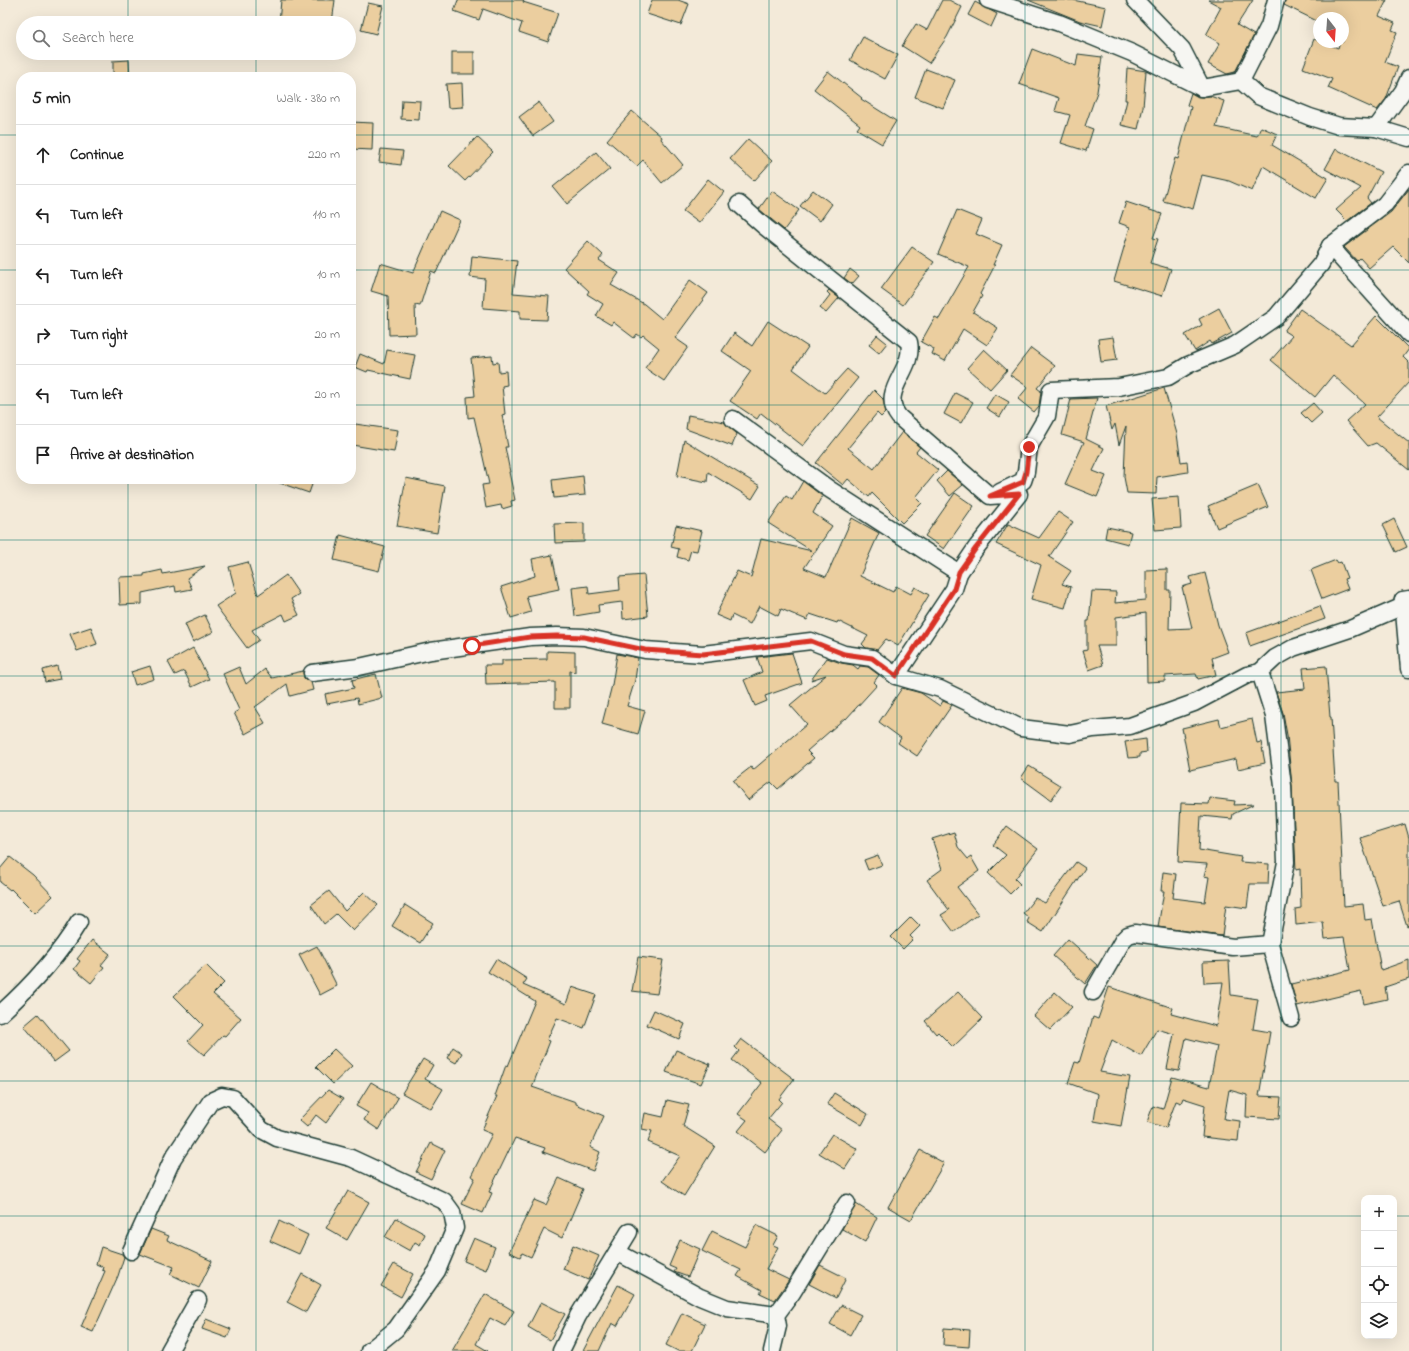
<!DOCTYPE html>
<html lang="en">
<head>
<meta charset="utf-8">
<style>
	:root { --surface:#fff; --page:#f2f2f2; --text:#222; --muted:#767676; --line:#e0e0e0 }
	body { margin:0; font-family:"Indie Flower",sans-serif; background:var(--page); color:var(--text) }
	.controls { position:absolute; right:12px; bottom:12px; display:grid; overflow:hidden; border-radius:8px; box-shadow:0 4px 16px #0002 }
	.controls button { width:36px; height:36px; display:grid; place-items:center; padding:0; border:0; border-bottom:1px solid var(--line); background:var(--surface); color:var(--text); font:20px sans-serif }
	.compass { position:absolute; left:1313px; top:12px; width:36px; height:36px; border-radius:50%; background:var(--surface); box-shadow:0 4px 16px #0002; rotate:163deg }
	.stop { position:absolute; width:12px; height:12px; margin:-9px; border:3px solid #d93025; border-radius:50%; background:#fff }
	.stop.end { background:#d93025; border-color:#fff; box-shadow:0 1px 4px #0008 }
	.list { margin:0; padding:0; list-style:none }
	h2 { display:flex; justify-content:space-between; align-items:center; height:52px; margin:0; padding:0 16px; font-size:17px }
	h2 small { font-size:13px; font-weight:400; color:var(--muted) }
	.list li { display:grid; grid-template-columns:26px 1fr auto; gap:12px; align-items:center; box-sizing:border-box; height:60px; padding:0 16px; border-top:1px solid var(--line) }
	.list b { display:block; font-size:15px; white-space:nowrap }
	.list em { font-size:13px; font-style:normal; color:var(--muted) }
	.icon { flex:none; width:22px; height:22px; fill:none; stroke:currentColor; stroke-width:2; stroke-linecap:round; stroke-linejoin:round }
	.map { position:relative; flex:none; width:1409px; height:1351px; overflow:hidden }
	.search { position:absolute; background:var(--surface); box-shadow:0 4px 16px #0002; left:16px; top:16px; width:340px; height:44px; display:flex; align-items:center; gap:10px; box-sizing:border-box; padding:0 14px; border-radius:22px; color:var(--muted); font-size:15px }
	.panel { position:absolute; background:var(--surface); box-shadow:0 4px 16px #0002; left:16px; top:72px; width:340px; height:412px; border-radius:16px }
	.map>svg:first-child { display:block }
	.building { fill:#ebce9f; stroke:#1f3d34 }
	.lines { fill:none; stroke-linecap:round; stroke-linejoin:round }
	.minor-casing { stroke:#1f3d34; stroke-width:19 }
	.minor { stroke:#f6f6f2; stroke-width:16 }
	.route { stroke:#d93025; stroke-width:5 }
	.grid { fill:none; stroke:#0f766e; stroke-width:1; stroke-opacity:0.55 }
</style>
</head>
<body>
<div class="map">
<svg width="1409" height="1351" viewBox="0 0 1409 1351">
	<rect width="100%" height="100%" fill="#f3ead9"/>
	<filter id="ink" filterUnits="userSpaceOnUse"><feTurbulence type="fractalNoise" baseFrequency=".025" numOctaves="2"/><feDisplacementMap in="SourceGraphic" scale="8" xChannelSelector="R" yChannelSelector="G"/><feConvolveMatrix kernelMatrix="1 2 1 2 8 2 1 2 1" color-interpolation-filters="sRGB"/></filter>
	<g filter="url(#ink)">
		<g class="building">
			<path d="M281,0H335L332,23L301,20V23H279Z"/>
			<path d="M458,0H524L523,2L558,13L548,42L519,32L522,23L483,9L479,20L454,11Z"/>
			<path d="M652,0H678L689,4L681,25L647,14Z"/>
			<path d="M942,0H949L962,7L947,37L929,63L902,46L916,24L927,30Z"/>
			<path d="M1028,0H1073L1106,7L1102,26L1080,21Z"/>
			<path d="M1208,0H1253L1237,25L1254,35L1235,72L1227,74L1208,64L1220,43L1206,35L1221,7Z"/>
			<path d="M1285,0H1387L1379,16L1395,23L1392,30L1397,32L1385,62L1398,67L1386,99L1377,110L1328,88L1332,79L1303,68L1314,39L1338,48L1340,42H1343V18H1319V22L1284,5Z"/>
			<path d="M975,2L997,14L991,27L968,15Z"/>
			<path d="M368,3L383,6L376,34L361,30Z"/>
			<path d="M863,37L898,55L885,79L850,60Z"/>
			<path d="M1032,49L1076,66L1078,54L1102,57L1097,92L1085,126L1093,129L1086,151L1061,143L1070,115L1055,111L1059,98L1019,84Z"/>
			<rect x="452" y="52" width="22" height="22"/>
			<path d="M129,60L130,77H113V61Z"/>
			<path d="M1127,68L1146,71L1143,107L1138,129L1121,125L1127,100H1125Z"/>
			<path d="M926,69L955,80L943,108L915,97Z"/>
			<path d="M828,71L862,98L861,99L896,121L882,144L857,129L860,125L814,89Z"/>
			<path d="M462,83L463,107L448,108L446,84Z"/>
			<path d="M1191,93L1198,97L1210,96L1224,101L1216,127L1257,136L1261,127L1277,134L1272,145L1328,178L1316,198L1263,166L1252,191L1229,181L1202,175L1193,209L1163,201L1175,158L1178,159L1191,107L1187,105Z"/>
			<path d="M402,100L420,101L419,120L401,119Z"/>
			<path d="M539,102L553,122L533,136L519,117Z"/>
			<path d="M632,111L662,137L661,139L683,165L662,183L643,160L637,166L607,140Z"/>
			<path d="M351,122L373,123L372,150L351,149Z"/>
			<path d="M477,137L493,152L465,181L449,166Z"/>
			<path d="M748,139L772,161L754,181L730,159Z"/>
			<path d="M381,149L403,151L401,165L379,162Z"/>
			<path d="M1336,149L1381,172L1367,198L1371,203L1347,221L1336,210L1361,188L1325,169Z"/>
			<path d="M596,152L610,169L567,204L553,187Z"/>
			<path d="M708,179L724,192L699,223L683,211Z"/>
			<path d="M1409,189V263L1393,247L1369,268L1360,258L1357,261L1344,247L1391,212Z"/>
			<path d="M813,190L832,204L820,221L800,206Z"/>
			<path d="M772,191L799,210L784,230L759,209Z"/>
			<path d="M1126,202L1162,214L1153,238L1158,239L1150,263L1171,269L1162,296L1114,281L1130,227L1119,223Z"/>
			<path d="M957,210L982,220L976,234L1002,245L993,265H995L980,294L982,296L973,312L998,328L987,345L963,329L945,361L932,354L934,349L921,342L935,317L939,319L969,267L938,254Z"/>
			<path d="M440,211L460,220L436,273L431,271L420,306L415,305L416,334L389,335L388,296L371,291L380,263L413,273Z"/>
			<path d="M588,241L603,255L599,260L619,273L611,285L644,304L662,319L690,280L708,293L675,338L688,347L664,381L645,368L659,348L643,335L641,337L637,334L634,338L613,322L611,325L596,316L603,304L587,294L589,291L564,268Z"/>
			<path d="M912,247L934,262L903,305L881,289Z"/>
			<path d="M472,256L517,261L513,293L549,296L547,320L520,319V311L483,308L485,279L470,277Z"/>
			<path d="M850,269L859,276L852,284L844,278Z"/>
			<path d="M829,290L839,298L826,313L820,308L830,295L827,292Z"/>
			<path d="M1219,308L1232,333L1212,344L1210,341L1195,351L1185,335L1202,325L1199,319Z"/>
			<path d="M1300,309L1351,345L1376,316L1409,349L1403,357L1409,363V382L1377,417L1409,443V470L1376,443L1368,446L1346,421L1365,404L1333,375L1315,397L1271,360L1292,336L1284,331Z"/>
			<path d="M768,321L808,347L793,369L825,393L847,369L858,378L803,446L761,413L757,419L730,401L751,371L722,351L734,333L752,346Z"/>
			<path d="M877,335L887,343L879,353L869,345Z"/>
			<path d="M1113,337L1117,360L1101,362L1098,339Z"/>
			<path d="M1031,348L1055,366L1037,388L1041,391L1039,406L1034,412L1018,399L1028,387L1010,375Z"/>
			<path d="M984,349L1007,370L990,389L967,368Z"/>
			<path d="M387,350L415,355L410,379L368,370L367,372L355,367L360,354L384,364Z"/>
			<path d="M492,356L493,363L498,362L499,372L506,371L507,385L502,386L505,414L502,415L508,447H505L510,472H509L515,500L511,501L512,506L502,509L501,505L486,508L482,485L489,484L474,417L468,418L467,397L475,396L471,358Z"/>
			<path d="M1164,388L1177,434L1181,462L1187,461L1188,472L1157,477L1156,494L1127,493L1124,477L1126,426L1119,445L1115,424L1112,430L1106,406Z"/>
			<path d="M874,390L883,399L886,412L881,417L877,413L848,448L874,469L902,432L920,447L916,452L938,470L916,497L922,503L902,523L872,493L869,497L848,479L843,485L816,463Z"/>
			<path d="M955,393L973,402L961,423L944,414Z"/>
			<path d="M995,394L1009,402L1000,417L986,408Z"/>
			<path d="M1097,398L1086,439L1104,448L1093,471L1106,476L1097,497L1065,484L1084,442L1062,435L1071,399Z"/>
			<path d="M1313,403L1322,413L1311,423L1301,413Z"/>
			<path d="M688,415L724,422L737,434L732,446L686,429Z"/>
			<path d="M355,424L398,430L394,452L352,445Z"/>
			<path d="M684,440L760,486L752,499L708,472L707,482L677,476Z"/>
			<path d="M947,471L963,485L950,496L937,481Z"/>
			<path d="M583,476L585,495L554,498L552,480Z"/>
			<path d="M406,478L445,486L437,533L397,526Z"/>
			<path d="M274,479H314L309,493L274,481Z"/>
			<path d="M803,481L822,496L813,513L832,526L804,568L826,577L852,518L879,533L860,576L893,592L896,586L911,594L915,587L929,595L898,646L886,639L877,650L866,648L862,644L868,636L838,621L837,623L810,614L807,620L781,609L778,616L759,606L750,624L732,615L730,621L716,615L737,571L751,577L761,539L812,551L768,523L786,496L792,500Z"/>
			<path d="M1258,485L1268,507L1217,528L1208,506Z"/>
			<path d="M955,493L974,506L944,549L925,536Z"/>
			<path d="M1179,497L1181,528L1155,530L1152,499Z"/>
			<path d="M1058,512L1073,522L1049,557L1071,571L1062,584L1071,587L1065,608L1031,599L1041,565L996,544L1008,524L1039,538Z"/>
			<path d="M1394,519L1407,547L1396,552L1383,525Z"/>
			<path d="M584,523V542L555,543L554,524Z"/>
			<path d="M676,525L702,531L697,551L691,550L688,560L677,557L679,549L671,547Z"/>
			<path d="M1107,527L1131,532L1128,544L1105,538Z"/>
			<path d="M340,535L385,547L379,571L334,560Z"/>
			<path d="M552,555L559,589L526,596L531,612L511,618L501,587L535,576L532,559Z"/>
			<path d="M1336,560L1338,563L1341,562L1347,578L1344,579L1348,589L1322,599L1311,570Z"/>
			<path d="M248,562L258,595L286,575L299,594L291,599L299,615L286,621L283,614L252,630L259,640L247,648L216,606L236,593L229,567Z"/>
			<path d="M205,566L187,578L192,589L176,592L175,586L142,593V604L120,605L119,577L144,576V574L162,570L163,574Z"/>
			<path d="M1167,569V590H1170L1169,629L1192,628L1182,587L1192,584L1190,577L1205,573L1218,625L1228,652L1212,658L1216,675L1198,679L1196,674L1165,676V681L1147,682L1146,613L1116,617V646H1097L1103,665L1089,670L1083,651L1087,650V621H1089L1092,591L1116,592L1115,603L1146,600V570Z"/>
			<path d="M644,575L648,616L623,619L622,602L598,605L599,612L575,616L572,588L588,586L589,594L620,590L619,577Z"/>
			<path d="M1320,606L1325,619L1250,646L1246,633Z"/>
			<path d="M205,615L213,632L193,642L185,624Z"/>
			<path d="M91,627L97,644L77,651L70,634Z"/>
			<path d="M193,648L209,679L192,687L184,671L175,675L168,662Z"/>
			<path d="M547,651L575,652V672L570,671V708H555V682L486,684L485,665H502V660L547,659Z"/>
			<path d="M792,653L802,683L765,696L767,701L755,706L744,680L762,672L757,657Z"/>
			<path d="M617,654L638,658L635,680L627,706L645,711L638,734L602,724L612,685Z"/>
			<path d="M827,658L841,663L853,665L858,669L860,666L868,667L879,675L874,682L877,685L846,719L845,718L807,751L814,758L778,789L771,782L748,800L733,781L751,767L753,770L807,724L790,705L826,675L811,680Z"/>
			<path d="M57,666L60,679L45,682L43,670Z"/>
			<path d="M150,666L154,679L135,685L131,672Z"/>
			<path d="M1326,666L1330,717H1331L1335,781H1338L1344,906L1363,904L1365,920L1372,919L1381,970L1409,960V979L1385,987L1387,999L1364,1004L1361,991L1297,1006L1291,984L1350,970L1344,937L1325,939L1323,922L1296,925L1295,909L1301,908L1300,869L1296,870L1292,786L1287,735L1283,713L1276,692L1305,689L1303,668Z"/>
			<path d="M239,667L246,684L265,669L272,678L303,671L304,678L311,682L313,690L290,696L287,684L255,707L265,723L245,734L234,713L239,710L223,674Z"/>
			<path d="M376,674L382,698L358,704L357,698L327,704L325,694L354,688L352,680Z"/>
			<path d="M902,688L921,693L940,706L943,701L952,705L917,756L898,743L901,738L879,722Z"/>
			<path d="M1219,719L1221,727L1252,719L1257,743L1261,742L1265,763L1238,769L1236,759L1190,770L1182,728Z"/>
			<path d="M1146,739L1147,752L1140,753V757L1128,758L1125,742Z"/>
			<path d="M1029,766L1061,786L1051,800L1021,778Z"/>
			<path d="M1210,798L1235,801L1234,805L1254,804L1233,814L1232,819L1201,816L1199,850L1241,857L1240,862L1269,864L1268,884H1250L1247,908L1226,905L1222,936L1158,927L1164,891H1161L1163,872L1176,874L1173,898L1205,902L1209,877L1204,876L1207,864L1178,862L1181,803L1209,804Z"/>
			<path d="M1405,824L1409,838V925L1407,926L1399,901L1383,906L1360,838Z"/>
			<path d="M1007,826L1038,849L1015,879L1020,884L1010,894L988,873L1006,855L993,845Z"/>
			<path d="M954,832L958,847L968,859L971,857L979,871L957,887L978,914L954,932L941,915L949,910L927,880L942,869L932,839Z"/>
			<path d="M878,855L882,865L868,870L864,860Z"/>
			<path d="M10,857L33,875L53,896L35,913L11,889L10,890L0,882V869Z"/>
			<path d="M1076,862L1085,868L1043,932L1027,922L1029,918L1023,913L1035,898L1045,903Z"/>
			<path d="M329,891L345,911L364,892L378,905L353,931L336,914L324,924L311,905Z"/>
			<path d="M405,905L433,923L420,943L392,926Z"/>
			<path d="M911,917L920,926L910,936L913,939L903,949L891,937Z"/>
			<path d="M1068,939L1097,965L1085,984L1053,956Z"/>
			<path d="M92,940L110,954L101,965L104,967L91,983L74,969L80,961L77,959Z"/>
			<path d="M317,946L337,986L320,995L299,955Z"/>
			<path d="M638,957L663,960L657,994L632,991Z"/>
			<path d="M496,959L527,979L523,985L566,1004L572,987L596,995L584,1028L557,1018L547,1040L550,1041L532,1087L576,1102V1104L604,1116L590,1147L600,1152L593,1171L543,1152L545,1148L515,1138L489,1192L492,1193L483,1213L462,1204L475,1178L471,1176L492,1134L482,1130L497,1096H495L506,1065L508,1066L535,1001L488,972Z"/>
			<path d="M1229,961L1231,995L1258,999L1253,1029L1270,1032L1259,1096L1281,1097L1279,1119L1246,1117L1247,1095L1229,1090L1224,1119L1240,1121L1238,1141L1202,1137L1205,1105L1183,1098L1181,1103L1176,1101L1166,1128L1147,1122L1153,1106L1163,1109L1172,1077L1209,1087L1217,1046L1186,1038L1179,1071L1167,1069L1174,1034L1157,1029L1141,1056L1112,1040L1100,1072L1130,1077L1121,1126L1094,1121L1098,1094L1068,1083L1075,1062L1079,1063L1093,1017L1098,1019L1109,987L1173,1008L1171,1014L1216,1026L1223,982L1204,983L1203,962Z"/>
			<path d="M206,965L224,983L213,994L241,1018L225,1036L223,1035L204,1055L188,1041L203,1025L174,996Z"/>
			<path d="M958,992L983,1018L953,1047L938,1032L936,1034L925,1021Z"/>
			<path d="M1055,992L1072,1007L1050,1030L1034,1016Z"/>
			<path d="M654,1010L685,1024L679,1039L647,1025Z"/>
			<path d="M38,1014L69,1051L54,1062L24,1026Z"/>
			<path d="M741,1039L794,1079L779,1099L782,1102L768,1119L782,1130L765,1152L738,1131L747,1120L738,1114L762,1083L732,1060L739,1051L735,1047Z"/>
			<path d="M453,1047L462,1053L456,1063L447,1058Z"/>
			<path d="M334,1049L352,1066L333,1084L316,1067Z"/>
			<path d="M676,1050L710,1064L701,1084L666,1072Z"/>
			<path d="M423,1059L433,1065L425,1079L443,1089L431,1109L402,1093Z"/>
			<path d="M371,1082L398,1098L379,1130L364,1120L368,1113L356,1106Z"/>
			<path d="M328,1090L343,1099L326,1123L316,1115L307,1127L299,1120Z"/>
			<path d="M834,1093L868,1114L862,1125L827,1104Z"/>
			<path d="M667,1100L689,1105L683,1126L715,1146L684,1196L662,1181L680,1156L648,1142L652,1131L642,1129L645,1113L663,1117Z"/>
			<path d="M832,1134L858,1149L845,1169L819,1153Z"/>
			<path d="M431,1143L445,1150L431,1179L416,1172Z"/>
			<path d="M920,1150L944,1163L911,1220L888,1207Z"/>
			<path d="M559,1178L583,1189L562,1238L544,1229L531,1257L522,1253L520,1257L509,1252L534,1200L546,1205Z"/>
			<path d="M348,1191L369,1202L347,1240L326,1228Z"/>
			<path d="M856,1204L877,1217L865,1242L842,1229Z"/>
			<path d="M396,1218L425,1234L420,1245L415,1242L410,1251L385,1237Z"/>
			<path d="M279,1221L308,1235L299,1254L270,1241Z"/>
			<path d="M756,1225L778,1236L773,1245L778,1247L766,1269L789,1280L775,1300L760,1293L762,1290L737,1276L741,1270L702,1251L712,1231L745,1247Z"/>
			<path d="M151,1229L169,1236L167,1240L212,1261L199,1288L170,1274L174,1267L140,1254Z"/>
			<path d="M474,1238L495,1247L486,1270L464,1261Z"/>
			<path d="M680,1240L700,1249L688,1277L674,1272L676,1269L669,1266Z"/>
			<path d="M573,1245L599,1256L588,1280L563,1269Z"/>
			<path d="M101,1247L122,1254L124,1257L118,1276L93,1332L81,1327L105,1271L102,1270L103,1267L96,1264Z"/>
			<path d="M394,1264L413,1274L401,1297L381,1286Z"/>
			<path d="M820,1265L846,1278L836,1298L809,1284Z"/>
			<path d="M302,1274L321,1285L306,1312L287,1302Z"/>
			<path d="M618,1285L635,1294L617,1326L612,1323L599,1351H583Z"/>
			<path d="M485,1294L514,1311L505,1326L490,1318L476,1344L488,1351H452Z"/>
			<path d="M541,1302L565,1314L550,1340L528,1327Z"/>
			<path d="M841,1305L861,1315L850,1335L830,1324Z"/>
			<path d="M682,1313L705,1324L692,1351H678L666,1345Z"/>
			<path d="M206,1319L231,1329L227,1338L202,1329Z"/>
			<path d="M944,1328L970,1330L969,1347L943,1345Z"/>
		</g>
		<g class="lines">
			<defs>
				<g id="minor">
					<path d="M988,0L1059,23L1132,53L1202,88"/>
					<path d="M1135,0L1182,49L1202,88L1241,81L1258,96L1310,117L1339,126L1376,128L1409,138"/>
					<path d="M1241,81L1269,26L1276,0"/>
					<path d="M1376,128L1403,91L1409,78"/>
					<path d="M739,204L764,226L909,342C915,371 878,390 899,417L990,496L1019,494L976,548L959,573L954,589L896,676"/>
					<path d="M1330,246L1409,334"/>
					<path d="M733,419L829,489L959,573"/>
					<path d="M1000,492L1023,481L1026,472L1029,447L1047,416L1051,390L1119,387L1168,377L1188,365L1235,345L1276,317L1321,264L1330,246L1385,204L1409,173"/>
					<path d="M1403,600L1409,669"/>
					<path d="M1260,672L1274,716L1283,786L1286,862L1270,944L1291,1018"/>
					<path d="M312,673L359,667L431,651L530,637L557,636L584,637L645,650L703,654L811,641L844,654L872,658L896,676L940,689L1021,728L1070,734L1093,729L1130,726L1194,703L1247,675L1260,672L1275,658L1293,648L1350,629L1401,607L1403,600L1409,599"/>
					<path d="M1093,992L1123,940L1128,935L1135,933L1233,947L1270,944"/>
					<path d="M0,1014C30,987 58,957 79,922"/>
					<path d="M131,1251L173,1158L211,1101L222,1096L233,1098L262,1130L277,1138L351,1158L444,1201L452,1212L455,1228L437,1271L396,1329L369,1351"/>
					<path d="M617,1252L700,1297L727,1308L776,1315"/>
					<path d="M169,1351L198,1300"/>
					<path d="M561,1351L578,1316L629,1232"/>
					<path d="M772,1351L778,1326L776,1315L792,1293L847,1203"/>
				</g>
			</defs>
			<use href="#minor" class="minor-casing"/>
			<use href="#minor" class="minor"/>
		</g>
	</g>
	<g class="lines" filter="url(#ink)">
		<path class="route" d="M472,646L530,637L557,636L584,637L645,650L703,654L811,641L844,654L872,658L896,676L954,589L959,572L976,548L1019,494L990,496L1023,482L1026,472L1029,447"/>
	</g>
	<path class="grid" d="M128,0V23M256,0V23M384,0V1351M512,0V1351M640,0V1351M769,0V1351M897,0V1351M1025,0V1351M1153,0V1351M1281,0V1351M128,53V77M256,53V77M0,135H21M351,135H1409M0,270H21M351,270H1409M0,405H21M351,405H1409M128,479V1351M256,479V1351M0,540H1409M0,676H1409M0,811H1409M0,946H1409M0,1081H1409M0,1216H1364M1394,1216H1409"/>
</svg>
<div class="controls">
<button>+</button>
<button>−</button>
<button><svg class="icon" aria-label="locate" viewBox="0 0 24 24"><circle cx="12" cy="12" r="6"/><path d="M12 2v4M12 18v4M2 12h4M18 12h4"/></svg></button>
<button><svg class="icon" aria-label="layers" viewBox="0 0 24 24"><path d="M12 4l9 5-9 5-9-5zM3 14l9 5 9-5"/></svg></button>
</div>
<svg class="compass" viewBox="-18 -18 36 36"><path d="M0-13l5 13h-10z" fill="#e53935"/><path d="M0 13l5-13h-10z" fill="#767676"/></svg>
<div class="stop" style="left:472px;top:646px"></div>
<div class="stop end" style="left:1029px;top:447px"></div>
<div class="search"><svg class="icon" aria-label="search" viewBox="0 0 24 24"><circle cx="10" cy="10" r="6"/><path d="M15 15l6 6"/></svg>Search here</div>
<section class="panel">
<h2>5 min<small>Walk · 380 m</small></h2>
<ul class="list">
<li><svg class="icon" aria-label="ahead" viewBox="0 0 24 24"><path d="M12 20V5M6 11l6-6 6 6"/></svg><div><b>Continue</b></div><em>220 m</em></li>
<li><svg class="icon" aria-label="left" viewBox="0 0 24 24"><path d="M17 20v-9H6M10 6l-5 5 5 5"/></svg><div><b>Turn left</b></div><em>110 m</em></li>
<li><svg class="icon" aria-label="left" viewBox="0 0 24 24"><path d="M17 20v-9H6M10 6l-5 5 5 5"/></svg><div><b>Turn left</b></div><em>10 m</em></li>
<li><svg class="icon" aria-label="right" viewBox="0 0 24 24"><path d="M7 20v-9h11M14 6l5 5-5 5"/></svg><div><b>Turn right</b></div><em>20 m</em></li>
<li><svg class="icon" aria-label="left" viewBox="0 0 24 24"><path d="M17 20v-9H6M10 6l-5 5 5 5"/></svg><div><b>Turn left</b></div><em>20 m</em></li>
<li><svg class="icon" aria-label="arrive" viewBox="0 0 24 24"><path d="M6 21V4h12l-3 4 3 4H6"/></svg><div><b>Arrive at destination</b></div></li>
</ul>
</section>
</div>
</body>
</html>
